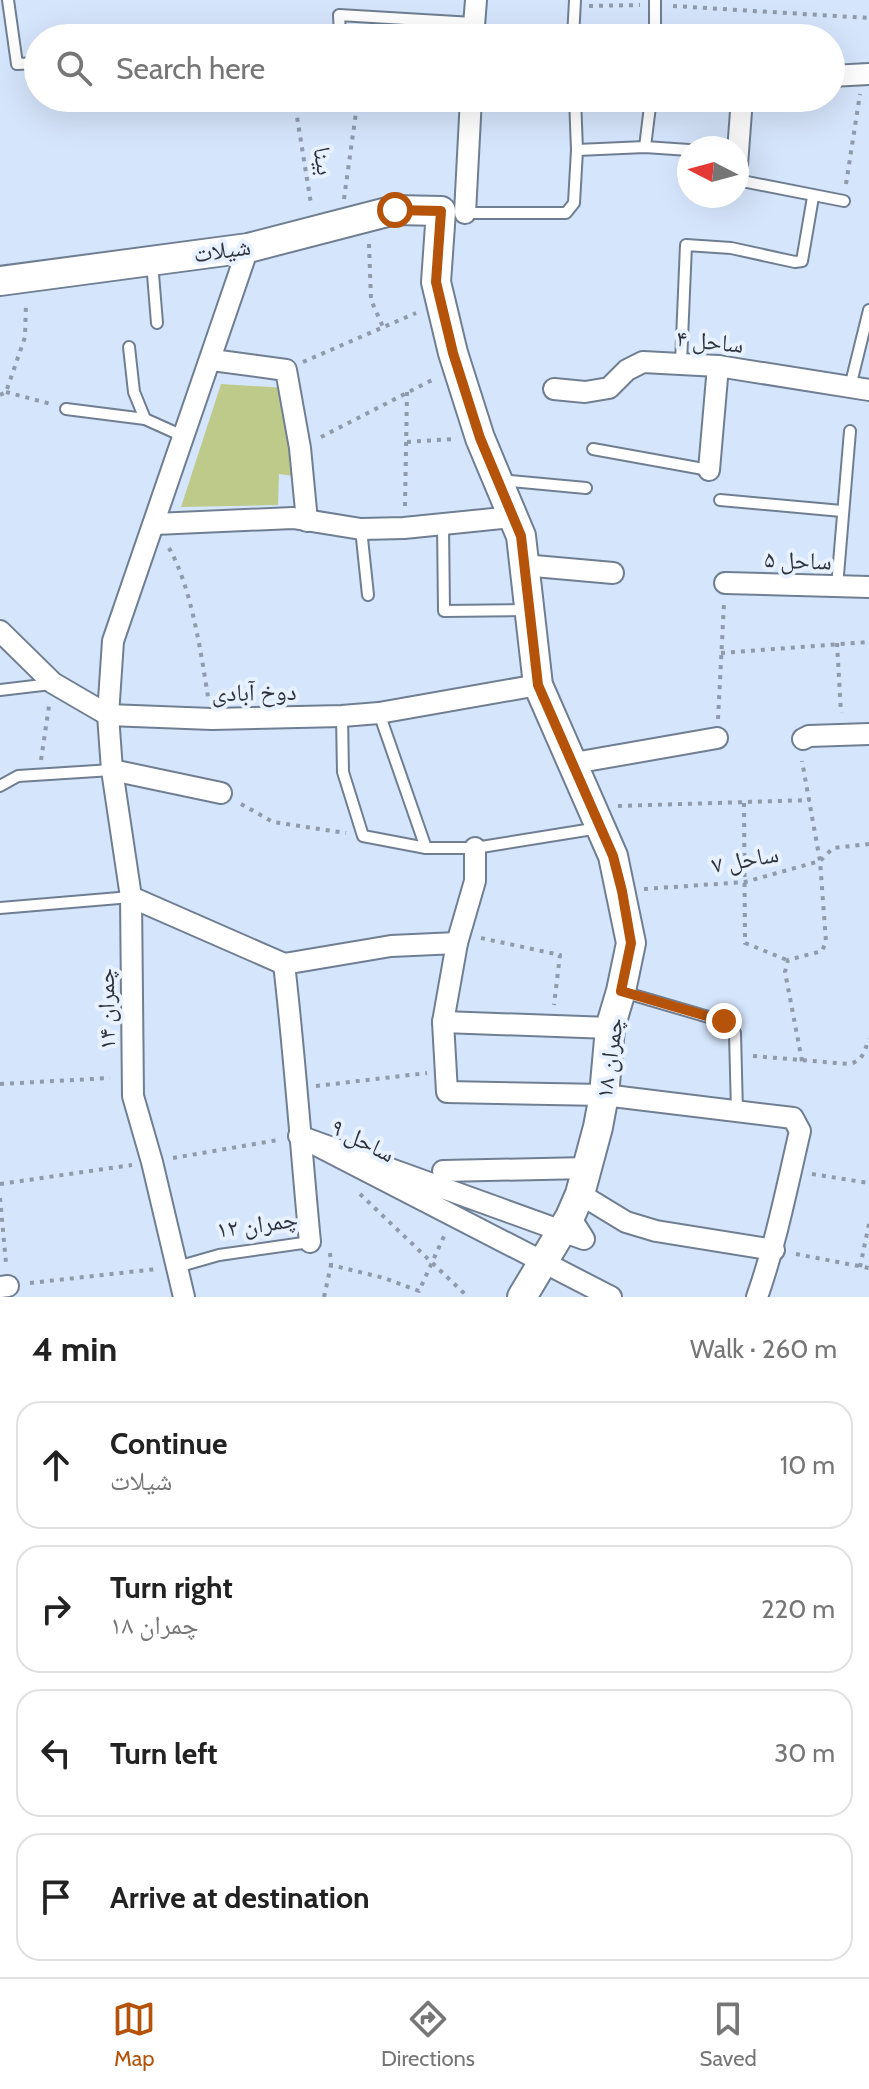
<!DOCTYPE html>
<html lang="en">
<head>
<meta charset="utf-8">
<style>
	:root { --surface:#fff; --page:#f2f2f2; --text:#222; --muted:#767676; --line:#e0e0e0; --accent:#b45309 }
	body { margin:0; font-family:Cabin,"Noto Naskh Arabic",sans-serif; background:var(--page); color:var(--text) }
	.compass { position:absolute; left:677px; top:136px; width:72px; height:72px; border-radius:50%; background:var(--surface); box-shadow:0 8px 32px #0002; rotate:276deg }
	.stop { position:absolute; width:24px; height:24px; margin:-18px; border:6px solid #b45309; border-radius:50%; background:#fff }
	.stop.end { background:#b45309; border-color:#fff; box-shadow:0 2px 8px #0008 }
	.list { margin:0; padding:0; list-style:none }
	h2 { display:flex; justify-content:space-between; align-items:center; height:104px; margin:0; padding:0 32px; font-size:34px }
	h2 small { font-size:26px; font-weight:400; color:var(--muted) }
	.list li { display:grid; grid-template-columns:52px 1fr auto; gap:24px; align-items:center; box-sizing:border-box; height:128px; margin:0 16px 16px; padding:0 16px; border:2px solid var(--line); border-radius:24px }
	.list b { display:block; font-size:30px; white-space:nowrap }
	.list p { margin:0; font-size:26px; white-space:nowrap; color:var(--muted) }
	.list em { font-size:26px; font-style:normal; color:var(--muted) }
	.icon { flex:none; width:44px; height:44px; fill:none; stroke:currentColor; stroke-width:2; stroke-linecap:round; stroke-linejoin:round }
	.map { position:relative; flex:none; width:869px; height:1297px; overflow:hidden }
	.search { position:absolute; background:var(--surface); box-shadow:0 8px 32px #0002; left:24px; right:24px; top:24px; height:88px; display:flex; align-items:center; gap:20px; box-sizing:border-box; padding:0 28px; border-radius:44px; color:var(--muted); font-size:30px }
	.sheet { height:680px; background:var(--surface) }
	nav { display:flex; justify-content:space-around; align-items:center; box-sizing:border-box; height:112px; border-top:2px solid var(--line); background:var(--surface); font-size:22px; color:var(--muted) }
	nav a { display:grid; justify-items:center; gap:4px }
	nav .on { color:var(--accent) }
	.map>svg:first-child { display:block }
	.green { fill:#beca89 }
	.lines { fill:none; stroke-linecap:round; stroke-linejoin:round }
	.lane-casing { stroke:#707e92; stroke-width:14 }
	.street-casing { stroke:#707e92; stroke-width:24 }
	.secondary-casing { stroke:#707e92; stroke-width:32 }
	.path { stroke:#8f9aab; stroke-width:4; stroke-dasharray:4 6; stroke-linecap:butt }
	.lane { stroke:#fff; stroke-width:10 }
	.street { stroke:#fff; stroke-width:20 }
	.secondary { stroke:#fff; stroke-width:28 }
	.route { stroke:#b45309; stroke-width:10 }
	.labels { text-anchor:middle; dominant-baseline:central; stroke-width:8; stroke-linejoin:round; paint-order:stroke }
	.street-label { font-size:24px; fill:#2e343d; stroke:#e8f1ff }
</style>
</head>
<body>
<div class="map">
<svg width="869" height="1297" viewBox="0 0 869 1297">
	<rect width="100%" height="100%" fill="#d5e5fb"/>
	<path class="green" d="M221,384L285,388L294,476L279,474L278,505L181,507Z"/>
	<g class="lines">
		<defs>
			<g id="lane">
				<path d="M8,0L17,64L38,63"/>
				<path d="M284,34L340,35L339,15L473,23"/>
				<path d="M573,38L575,0"/>
				<path d="M655,38V0"/>
				<path d="M645,147L651,98"/>
				<path d="M577,150L645,147L689,150"/>
				<path d="M737,180L844,201"/>
				<path d="M463,213H566L574,203L577,150L575,98"/>
				<path d="M152,262L157,323"/>
				<path d="M129,347L134,392L145,419L185,437"/>
				<path d="M681,363L686,245L731,248L795,262L802,261L813,197"/>
				<path d="M850,387L869,310"/>
				<path d="M66,409L145,419"/>
				<path d="M593,449L709,470"/>
				<path d="M501,480L586,488"/>
				<path d="M720,500L842,511"/>
				<path d="M443,524L444,611L528,610"/>
				<path d="M361,529L368,595"/>
				<path d="M837,587L850,431"/>
				<path d="M0,690L51,684"/>
				<path d="M379,713L426,848"/>
				<path d="M342,716L343,772L363,836L426,848H475L599,828"/>
				<path d="M0,786L18,776L112,770"/>
				<path d="M0,908L131,897"/>
				<path d="M623,992L729,1023L735,1033L737,1112"/>
				<path d="M177,1267L219,1255L310,1242"/>
			</g>
			<g id="street">
				<path d="M473,38L476,0"/>
				<path d="M831,76L869,74"/>
				<path d="M737,165L742,98"/>
				<path d="M465,213L471,98"/>
				<path d="M212,360L286,370L300,448L307,521"/>
				<path d="M554,389L585,392L609,388L627,370L643,362L718,366L869,390"/>
				<path d="M709,470L718,366"/>
				<path d="M155,524L293,518L361,529L404,528L513,517"/>
				<path d="M523,565L613,573"/>
				<path d="M725,583L869,587"/>
				<path d="M0,631L53,683L108,715L212,719L342,716L379,713L538,685"/>
				<path d="M803,739L809,736L869,734"/>
				<path d="M574,763L717,738"/>
				<path d="M112,770L221,793"/>
				<path d="M475,848V881L457,943L443,1022L447,1092L604,1095L793,1118L800,1131C787,1187 776,1243 757,1297"/>
				<path d="M131,897L284,964"/>
				<path d="M443,1022L610,1028"/>
				<path d="M443,1171L587,1168"/>
				<path d="M580,1194L626,1222L656,1231L774,1250"/>
				<path d="M570,1217L584,1239L299,1136L611,1297"/>
				<path d="M310,1242C301,1150 295,1057 284,964L391,946L457,943"/>
				<path d="M0,1287L8,1286"/>
				<path d="M184,1297L152,1162L133,1096L131,897L112,770L108,715L113,641L248,248"/>
			</g>
			<path id="secondary" d="M0,281L248,248L395,210L441,211L436,282L453,353L480,438L521,536L538,685L613,856L631,943L621,991L610,1028L604,1095L598,1127L580,1194L570,1217L522,1297"/>
		</defs>
		<use href="#lane" class="lane-casing"/>
		<use href="#street" class="street-casing"/>
		<use href="#secondary" class="secondary-casing"/>
		<g class="path">
			<path d="M589,6L640,5"/>
			<path d="M673,6L869,18"/>
			<path d="M294,98L311,204"/>
			<path d="M846,184L860,94"/>
			<path d="M344,199L358,98"/>
			<path d="M369,244L371,300L383,327"/>
			<path d="M303,362L416,313"/>
			<path d="M6,392L51,404"/>
			<path d="M0,395L6,392L25,337L26,303"/>
			<path d="M321,437L434,379"/>
			<path d="M407,442L454,439"/>
			<path d="M405,506L407,392"/>
			<path d="M169,548C191,586 201,652 208,697"/>
			<path d="M837,643L841,713"/>
			<path d="M721,653L869,642"/>
			<path d="M718,719L724,604"/>
			<path d="M41,760L49,706"/>
			<path d="M744,803L745,943L787,960"/>
			<path d="M241,804L273,822L346,833"/>
			<path d="M618,806L810,800"/>
			<path d="M644,889L745,882L820,861L833,848L869,844"/>
			<path d="M481,938L560,955L554,1005"/>
			<path d="M753,1056L849,1064C863,1061 864,1052 869,1039"/>
			<path d="M802,1061L785,972L788,960L822,951L826,942L820,861L802,761"/>
			<path d="M0,1084L110,1078"/>
			<path d="M316,1086L427,1073"/>
			<path d="M173,1158L278,1140"/>
			<path d="M812,1174L869,1183"/>
			<path d="M0,1184L132,1165"/>
			<path d="M360,1194L468,1297"/>
			<path d="M0,1198L6,1263"/>
			<path d="M330,1253L331,1265L384,1278L419,1291L445,1234"/>
			<path d="M796,1254L869,1268"/>
			<path d="M860,1267L869,1224"/>
			<path d="M30,1283L157,1269"/>
			<path d="M324,1297L331,1265"/>
		</g>
		<use href="#lane" class="lane"/>
		<use href="#street" class="street"/>
		<use href="#secondary" class="secondary"/>
	</g>
	<g class="lines">
		<path class="route" d="M395,210L441,211L436,282L453,353L480,438L521,536L538,685L613,856L622,891L631,943L621,991L724,1021"/>
	</g>
	<g class="labels">
		<g class="street-label">
			<text transform="translate(324 161) rotate(81)">بینا</text>
			<text transform="translate(222 250) rotate(-8)">شیلات</text>
			<text transform="translate(710 341) rotate(6)">ساحل ۴</text>
			<text transform="translate(798 560) rotate(2)">ساحل ۵</text>
			<text transform="translate(254 692) rotate(-1)">دوخ آبادی</text>
			<text transform="translate(745 859) rotate(-10)">ساحل ۷</text>
			<text transform="translate(106 1009) rotate(-91)">چمران ۱۴</text>
			<text transform="translate(609 1058) rotate(-82)">چمران ۱۸</text>
			<text transform="translate(363 1140) rotate(27)">ساحل ۹</text>
			<text transform="translate(257 1224) rotate(-8)">چمران ۱۲</text>
		</g>
	</g>
</svg>
<svg class="compass" viewBox="-18 -18 36 36"><path d="M0-13l5 13h-10z" fill="#e53935"/><path d="M0 13l5-13h-10z" fill="#767676"/></svg>
<div class="stop" style="left:395px;top:210px"></div>
<div class="stop end" style="left:724px;top:1021px"></div>
<div class="search"><svg class="icon" aria-label="search" viewBox="0 0 24 24"><circle cx="10" cy="10" r="6"/><path d="M15 15l6 6"/></svg>Search here</div>
</div>
<section class="sheet">
<h2>4 min<small>Walk · 260 m</small></h2>
<ul class="list">
<li><svg class="icon" aria-label="ahead" viewBox="0 0 24 24"><path d="M12 20V5M6 11l6-6 6 6"/></svg><div><b>Continue</b><p>شیلات</p></div><em>10 m</em></li>
<li><svg class="icon" aria-label="right" viewBox="0 0 24 24"><path d="M7 20v-9h11M14 6l5 5-5 5"/></svg><div><b>Turn right</b><p>چمران ۱۸</p></div><em>220 m</em></li>
<li><svg class="icon" aria-label="left" viewBox="0 0 24 24"><path d="M17 20v-9H6M10 6l-5 5 5 5"/></svg><div><b>Turn left</b></div><em>30 m</em></li>
<li><svg class="icon" aria-label="arrive" viewBox="0 0 24 24"><path d="M6 21V4h12l-3 4 3 4H6"/></svg><div><b>Arrive at destination</b></div></li>
</ul>
</section>
<nav>
<a class="on"><svg class="icon" aria-label="map" viewBox="0 0 24 24"><path d="M3 6l6-2 6 2 6-2v14l-6 2-6-2-6 2zM9 4v14M15 6v14"/></svg>Map</a>
<a><svg class="icon" aria-label="directions" viewBox="0 0 24 24"><path d="M12 3l9 9-9 9-9-9zM9 14v-3h6M13 9l2 2-2 2"/></svg>Directions</a>
<a><svg class="icon" aria-label="saved" viewBox="0 0 24 24"><path d="M7 4h10v16l-5-4-5 4z"/></svg>Saved</a>
</nav>
</body>
</html>
